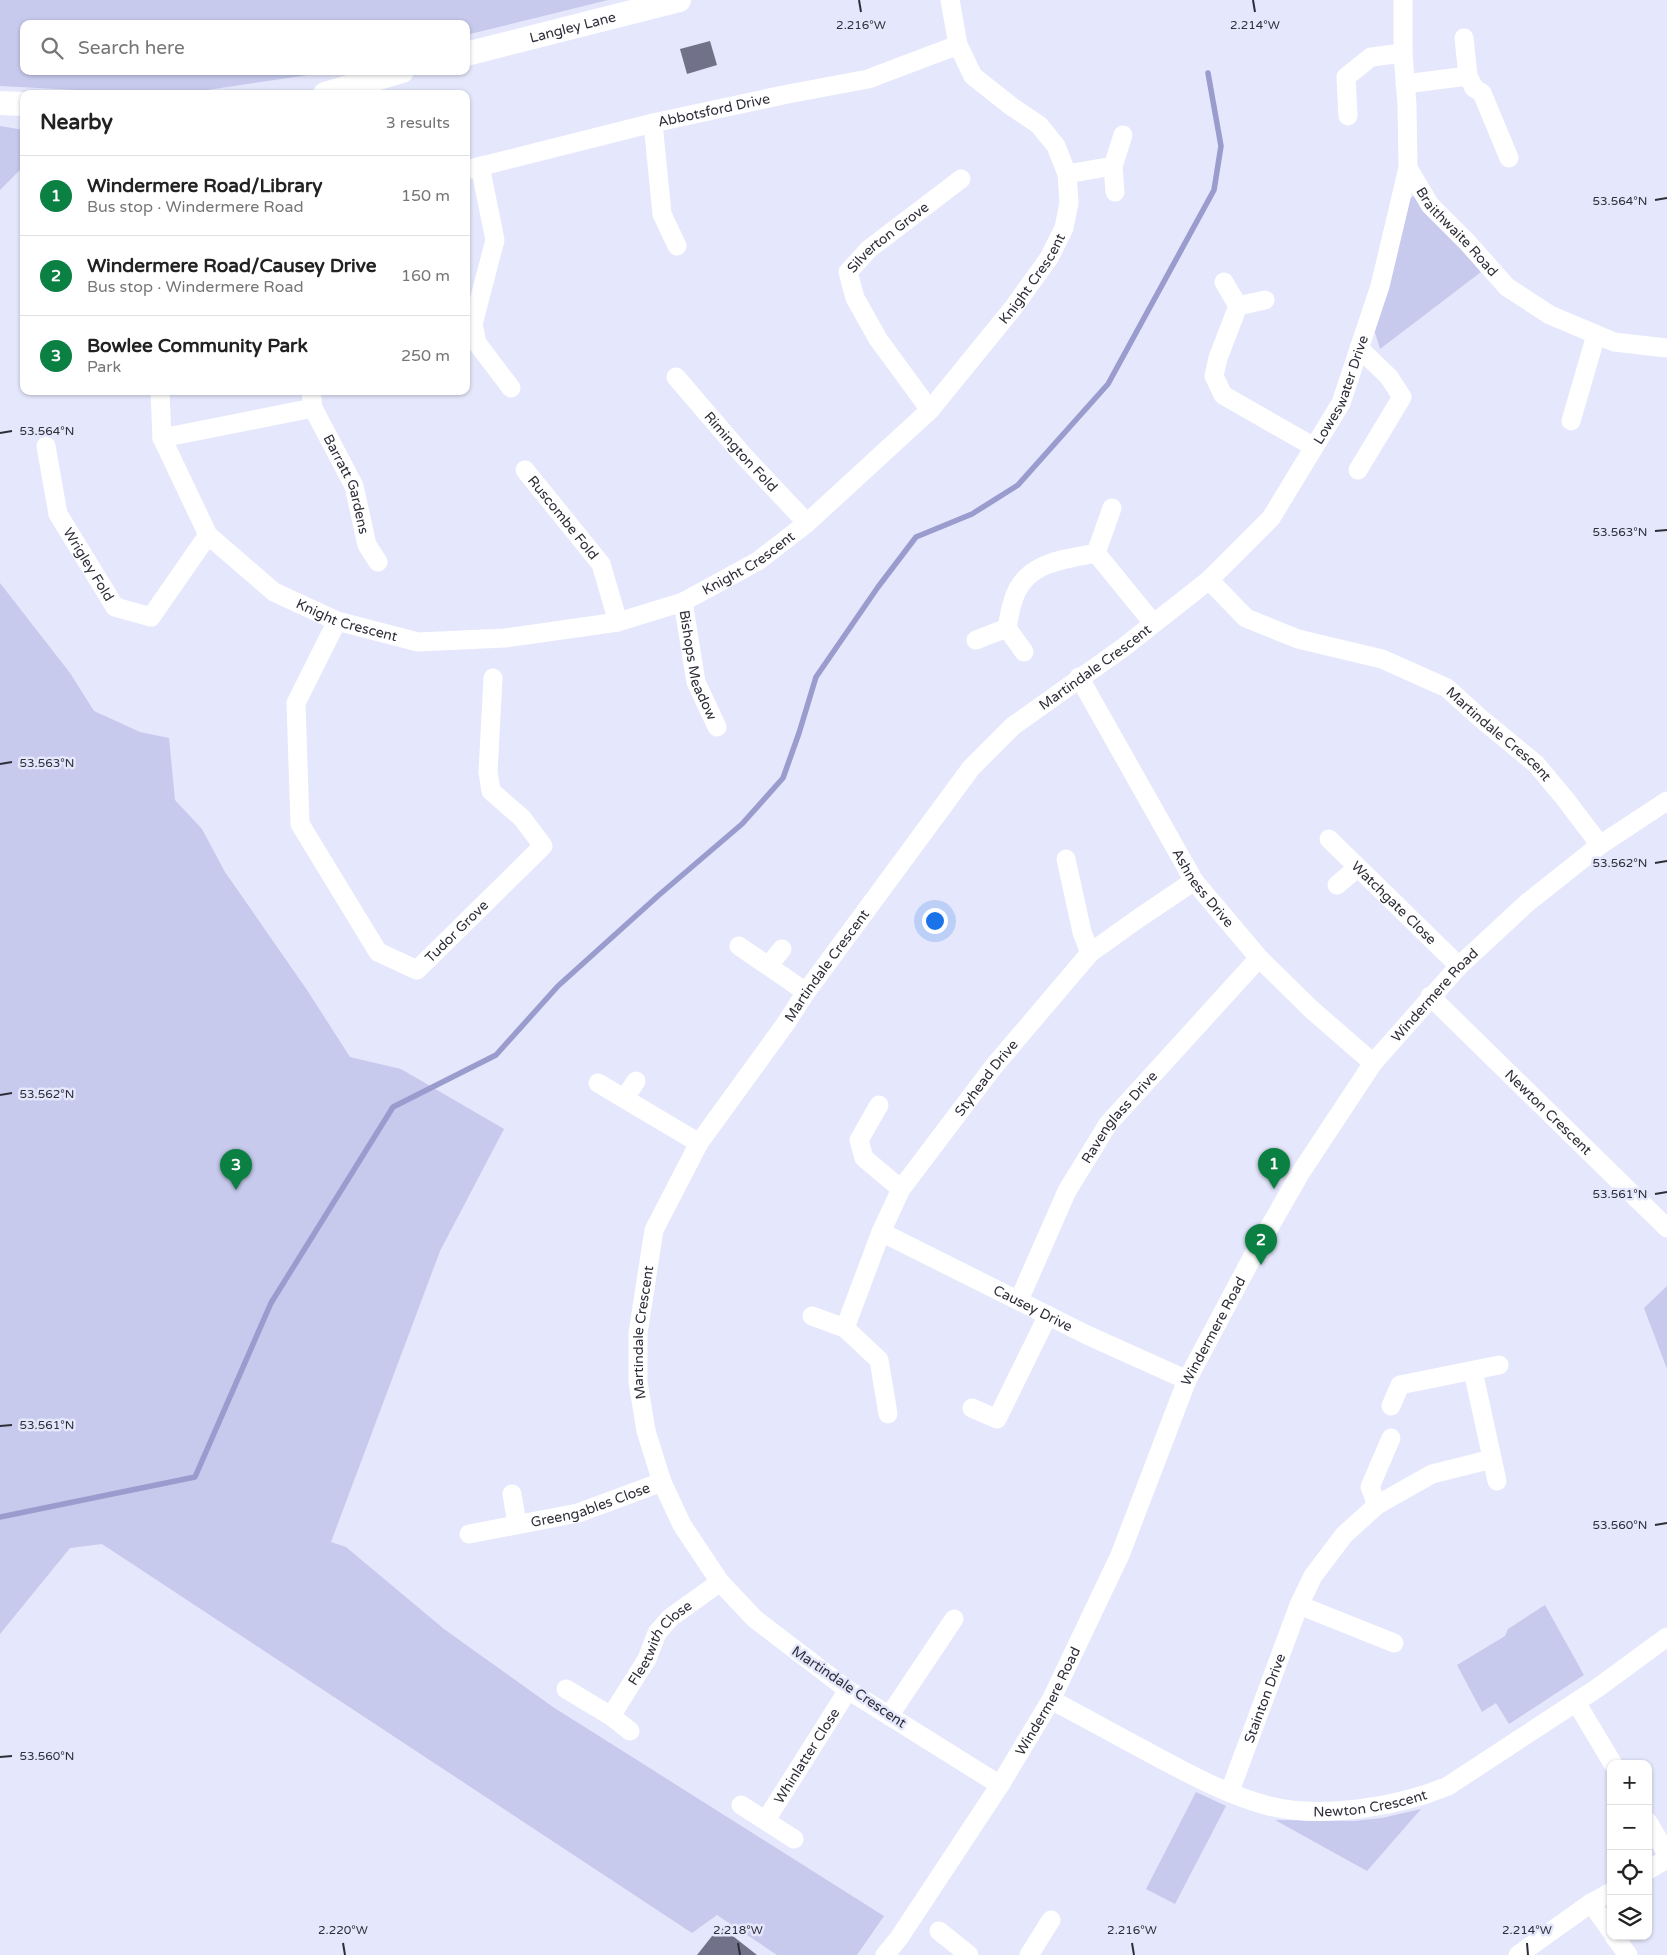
<!DOCTYPE html>
<html lang="en">
<head>
<meta charset="utf-8">
<style>
	:root { --surface:#fff; --page:#f2f2f2; --text:#222; --muted:#767676; --line:#e0e0e0; --accent:#0b8043 }
	body { margin:0; font-family:"Varela Round",sans-serif; background:var(--page); color:var(--text) }
	.controls { position:absolute; right:15px; bottom:15px; display:grid; overflow:hidden; border-radius:10px; box-shadow:0 1px 4px #0004 }
	.controls button { width:45px; height:45px; display:grid; place-items:center; padding:0; border:0; border-bottom:1px solid var(--line); background:var(--surface); color:var(--text); font:25px sans-serif }
	.you { position:absolute; left:934px; top:920px; width:18px; height:18px; margin:-12px; border:4px solid #fff; border-radius:50%; background:#1a73e8; box-shadow:0 0 0 8px #1a73e833 }
	.badge { display:grid; place-items:center; width:32px; height:32px; border-radius:50%; background:var(--accent); color:#fff; font-size:16px; font-weight:700 }
	.pin { position:absolute; translate:-50% -41px; filter:drop-shadow(0 1px 2px #0008) }
	.pin::after { content:''; position:absolute; top:26px; width:18px; height:15px; background:inherit; clip-path:polygon(0 0,100% 0,50% 100%) }
	.list { margin:0; padding:0; list-style:none }
	h2 { display:flex; justify-content:space-between; align-items:center; height:65px; margin:0; padding:0 20px; font-size:21px }
	h2 small { font-size:16px; font-weight:400; color:var(--muted) }
	.list li { display:grid; grid-template-columns:32px 1fr auto; gap:15px; align-items:center; box-sizing:border-box; height:80px; padding:0 20px; border-top:1px solid var(--line) }
	.list b { display:block; font-size:19px; white-space:nowrap }
	.list p { margin:0; font-size:16px; white-space:nowrap; color:var(--muted) }
	.list em { font-size:16px; font-style:normal; color:var(--muted) }
	.icon { flex:none; width:28px; height:28px; fill:none; stroke:currentColor; stroke-width:2; stroke-linecap:round; stroke-linejoin:round }
	.map { position:relative; flex:none; width:1667px; height:1955px; overflow:hidden }
	.search { position:absolute; background:var(--surface); box-shadow:0 1px 4px #0004; left:20px; top:20px; width:450px; height:55px; display:flex; align-items:center; gap:12px; box-sizing:border-box; padding:0 18px; border-radius:10px; color:var(--muted); font-size:19px }
	.panel { position:absolute; background:var(--surface); box-shadow:0 1px 4px #0004; left:20px; top:90px; width:450px; height:305px; border-radius:10px }
	.map>svg:first-child { display:block }
	.green { fill:#c7caec }
	.lines { fill:none; stroke-linecap:round; stroke-linejoin:round }
	.stream { stroke:#999ccd; stroke-width:5.5 }
	.building { fill:#71728a }
	.minor { stroke:#fff; stroke-width:19 }
	.tertiary { stroke:#fff; stroke-width:24 }
	.ticks { fill:none; stroke:#2d2e38; stroke-width:2 }
	.labels { text-anchor:middle; dominant-baseline:central; stroke-width:5; stroke-linejoin:round; paint-order:stroke }
	.street-label { font-size:14px; fill:#2d2e38; stroke:#e5e7fc }
	.ticks-label { font-size:12px; text-anchor:middle; fill:#2d2e38; stroke:#e5e7fc; stroke-width:5; stroke-linejoin:round; paint-order:stroke }
</style>
</head>
<body>
<div class="map">
<svg width="1667" height="1955" viewBox="0 0 1667 1955">
	<rect width="100%" height="100%" fill="#e5e7fc"/>
	<g class="green">
		<path d="M0,0H608L466,35V24H24V71H324L308,75L207,90L96,91L0,86Z"/>
		<path d="M0,126L24,130V166L0,190Z"/>
		<path d="M1417,194L1481,272L1380,349L1373,326L1405,202Z"/>
		<path d="M0,583L70,673L94,711L140,732L169,738L175,800L202,829L225,872L307,990L350,1057L401,1069L504,1129L440,1251L331,1542L346,1547L444,1629L553,1707L884,1916L857,1955H777L717,1915L692,1933L102,1544L70,1548L0,1634Z"/>
		<path d="M1667,1286V1369L1644,1308Z"/>
		<path d="M1545,1605L1584,1675L1509,1724L1496,1703L1482,1712L1457,1665L1505,1636L1508,1629Z"/>
		<path d="M1196,1792L1226,1806L1175,1904L1146,1889Z"/>
		<path d="M1421,1809L1367,1871L1275,1820L1354,1821L1382,1818Z"/>
	</g>
	<g class="lines">
		<path class="stream" d="M0,1517L195,1477L271,1303L393,1107L496,1055L558,986L659,895L742,824L783,778L799,733L816,677L878,587L916,537L972,514L1018,485L1108,384L1214,190L1221,146L1208,73"/>
	</g>
	<g class="building">
		<path d="M710,41L717,65L687,74L680,49Z"/>
		<path d="M720,1926L757,1955H697Z"/>
	</g>
	<g class="lines">
		<g class="minor">
			<path id="s1" d="M1403,0V53L1407,105L1408,168L1430,205L1467,242L1507,287L1550,315L1614,342L1667,348"/>
			<path d="M1468,76L1474,88L1482,93L1509,158"/>
			<path d="M1405,84L1468,76L1464,38"/>
			<path d="M1348,116L1346,77L1371,57L1403,53"/>
			<path d="M653,123L662,214L677,246"/>
			<path d="M480,166L495,240L473,324L477,343L511,388"/>
			<path id="s2" d="M466,170L653,123L788,94L868,79L958,45"/>
			<path d="M1067,174L1113,166"/>
			<path d="M1115,192L1113,166L1123,135"/>
			<path d="M1224,282L1238,306L1218,358L1214,376L1223,395L1314,447"/>
			<path d="M1238,306L1265,300"/>
			<path id="s3" d="M676,377L742,454L807,523"/>
			<path id="s4" d="M160,391L162,438L208,535L274,592L337,621L418,642L505,638L618,622L683,602L758,561L807,523L930,410L1013,308L1049,258L1064,228L1069,203L1067,174L1056,146L1039,125L1011,106L973,76L958,45L950,0"/>
			<path id="s5" d="M311,391L313,408L354,486L367,545L378,562"/>
			<path id="s6" d="M930,410L878,339L855,298L848,272L869,249L961,179"/>
			<path d="M1571,421L1596,335"/>
			<path d="M162,438L313,408"/>
			<path id="s7" d="M46,446L58,514L115,607L151,617L208,535"/>
			<path id="s8" d="M525,470L601,564L618,622"/>
			<path d="M1358,470L1402,397L1389,377L1359,348"/>
			<path d="M1096,553L1112,508"/>
			<path id="s9" d="M1209,580L1246,618L1298,639L1382,659L1447,688L1479,717L1536,764L1566,800L1600,845"/>
			<path id="s10" d="M683,602L696,682L717,727"/>
			<path id="s11" d="M337,621L296,703L300,824L378,952L417,970L543,846L522,818L491,791L488,772L493,678"/>
			<path d="M976,640L1007,628"/>
			<path d="M1024,652L1007,628C1009,619 1010,609 1013,601C1024,562 1062,560 1096,553L1153,623"/>
			<path id="s12" d="M1079,677L1194,881L1259,958L1311,1009L1373,1063"/>
			<path id="s13" d="M1329,839L1459,966"/>
			<path d="M1066,859L1082,932L1090,953"/>
			<path d="M1337,885L1357,868"/>
			<path d="M739,946L806,992"/>
			<path d="M769,965L782,949"/>
			<path id="s14" d="M1430,996L1667,1228"/>
			<path d="M598,1083L699,1143"/>
			<path d="M625,1098L636,1081"/>
			<path d="M879,1105L859,1140L864,1158L901,1189"/>
			<path id="s15" d="M881,1232L1087,1335L1187,1380"/>
			<path id="s16" d="M1019,1300L1067,1191L1108,1124L1259,958"/>
			<path d="M812,1316L845,1328L879,1360L888,1414"/>
			<path id="s17" d="M845,1328L881,1232L901,1189L994,1066L1090,953L1139,918L1194,881"/>
			<path d="M1473,1371L1497,1481"/>
			<path d="M1391,1406L1400,1385L1499,1365"/>
			<path d="M972,1408L997,1419L1048,1315"/>
			<path d="M512,1494L517,1524"/>
			<path d="M1377,1505L1370,1487L1391,1438"/>
			<path id="s18" d="M469,1534L578,1513L662,1482"/>
			<path d="M1299,1605L1394,1643"/>
			<path d="M566,1689L611,1716L630,1731"/>
			<path id="s19" d="M1051,1700C1084,1717 1116,1735 1148,1752C1187,1773 1227,1795 1269,1806C1322,1819 1398,1807 1448,1786L1596,1689L1667,1637"/>
			<path d="M1576,1702L1613,1764"/>
			<path id="s20" d="M611,1716L647,1659L657,1633L670,1618L720,1582"/>
			<path d="M889,1716L954,1619"/>
			<path id="s21" d="M1000,1785L848,1690L755,1619L720,1582L682,1525L662,1482L646,1431L638,1382V1333L654,1230L699,1143L786,1023L806,992L971,768L1013,726L1124,647L1209,580L1271,518L1341,403L1380,286L1408,168"/>
			<path id="s22" d="M1230,1791L1299,1605L1313,1576L1344,1535L1377,1505L1432,1474L1492,1459"/>
			<path d="M741,1805L794,1839"/>
			<path id="s23" d="M766,1820L848,1690"/>
			<path d="M1648,1822L1667,1854"/>
			<path d="M1648,1870L1667,1859"/>
			<path d="M1591,1903L1611,1931"/>
			<path d="M939,1931L969,1955"/>
			<path d="M1614,1936L1628,1955"/>
			<path id="s24" d="M885,1955L899,1938L1000,1785L1051,1700L1120,1555L1187,1380L1255,1252L1301,1172L1373,1063L1459,966L1527,903L1600,845L1667,801"/>
			<path d="M1029,1955L1051,1920"/>
			<path d="M1518,1955L1591,1903L1611,1892"/>
		</g>
		<g class="tertiary">
			<path id="s25" d="M466,54L679,0"/>
			<path d="M325,94L402,71"/>
			<path d="M0,103L24,104"/>
		</g>
	</g>
	<path class="ticks" d="M859,0L861,12M1253,0L1255,12M1655,200L1667,198M0,433L12,431M1655,531L1667,530M0,764L12,762M1655,863L1667,861M0,1095L12,1093M1655,1194L1667,1192M0,1426L12,1425M1655,1525L1667,1523M0,1757L12,1756M343,1943L345,1955M738,1943L740,1955M1132,1943L1134,1955M1527,1943L1528,1955"/>
	<g class="labels">
		<g class="street-label">
			<text stroke="none"><textPath href="#s25" startOffset="110">Langley Lane</textPath></text>
			<text stroke="none"><textPath href="#s2" startOffset="255">Abbotsford Drive</textPath></text>
			<text stroke="none"><textPath href="#s1" startOffset="249">Braithwaite Road</textPath></text>
			<text stroke="none"><textPath href="#s6" startOffset="215">Silverton Grove</textPath></text>
			<text stroke="none"><textPath href="#s4" startOffset="1145">Knight Crescent</textPath></text>
			<text stroke="none"><textPath href="#s21" startOffset="1819">Loweswater Drive</textPath></text>
			<text stroke="none"><textPath href="#s3" startOffset="99">Rimington Fold</textPath></text>
			<text stroke="none"><textPath href="#s5" startOffset="101">Barratt Gardens</textPath></text>
			<text stroke="none"><textPath href="#s8" startOffset="61">Ruscombe Fold</textPath></text>
			<text stroke="none"><textPath href="#s4" startOffset="740">Knight Crescent</textPath></text>
			<text stroke="none"><textPath href="#s7" startOffset="128">Wrigley Fold</textPath></text>
			<text stroke="none"><textPath href="#s4" startOffset="320">Knight Crescent</textPath></text>
			<text stroke="none"><textPath href="#s10" startOffset="65">Bishops Meadow</textPath></text>
			<text stroke="none"><textPath href="#s21" startOffset="1441">Martindale Crescent</textPath></text>
			<text stroke="none"><textPath href="#s9" startOffset="336">Martindale Crescent</textPath></text>
			<text stroke="none"><textPath href="#s12" startOffset="245">Ashness Drive</textPath></text>
			<text stroke="none"><textPath href="#s13" startOffset="91">Watchgate Close</textPath></text>
			<text stroke="none"><textPath href="#s11" startOffset="461">Tudor Grove</textPath></text>
			<text stroke="none"><textPath href="#s21" startOffset="1036">Martindale Crescent</textPath></text>
			<text stroke="none"><textPath href="#s24" startOffset="1112">Windermere Road</textPath></text>
			<text stroke="none"><textPath href="#s17" startOffset="290">Styhead Drive</textPath></text>
			<text stroke="none"><textPath href="#s14" startOffset="166">Newton Crescent</textPath></text>
			<text stroke="none"><textPath href="#s16" startOffset="210">Ravenglass Drive</textPath></text>
			<text stroke="none"><textPath href="#s15" startOffset="170">Causey Drive</textPath></text>
			<text stroke="none"><textPath href="#s24" startOffset="708">Windermere Road</textPath></text>
			<text stroke="none"><textPath href="#s21" startOffset="616">Martindale Crescent</textPath></text>
			<text stroke="none"><textPath href="#s18" startOffset="125">Greengables Close</textPath></text>
			<text stroke="none"><textPath href="#s20" startOffset="89">Fleetwith Close</textPath></text>
			<text transform="translate(849 1687) rotate(34)">Martindale Crescent</text>
			<text stroke="none"><textPath href="#s22" startOffset="99">Stainton Drive</textPath></text>
			<text stroke="none"><textPath href="#s24" startOffset="302">Windermere Road</textPath></text>
			<text stroke="none"><textPath href="#s23" startOffset="76">Whinlatter Close</textPath></text>
			<text stroke="none"><textPath href="#s19" startOffset="345">Newton Crescent</textPath></text>
		</g>
	</g>
	<g class="ticks-label">
		<text x="861" y="29">2.216°W</text>
		<text x="1255" y="29">2.214°W</text>
		<text x="1620" y="205">53.564°N</text>
		<text x="47" y="435">53.564°N</text>
		<text x="1620" y="536">53.563°N</text>
		<text x="47" y="767">53.563°N</text>
		<text x="1620" y="867">53.562°N</text>
		<text x="47" y="1098">53.562°N</text>
		<text x="1620" y="1198">53.561°N</text>
		<text x="47" y="1429">53.561°N</text>
		<text x="1620" y="1529">53.560°N</text>
		<text x="47" y="1760">53.560°N</text>
		<text x="343" y="1934">2.220°W</text>
		<text x="738" y="1934">2.218°W</text>
		<text x="1132" y="1934">2.216°W</text>
		<text x="1527" y="1934">2.214°W</text>
	</g>
</svg>
<div class="controls">
<button>+</button>
<button>−</button>
<button><svg class="icon" aria-label="locate" viewBox="0 0 24 24"><circle cx="12" cy="12" r="6"/><path d="M12 2v4M12 18v4M2 12h4M18 12h4"/></svg></button>
<button><svg class="icon" aria-label="layers" viewBox="0 0 24 24"><path d="M12 4l9 5-9 5-9-5zM3 14l9 5 9-5"/></svg></button>
</div>
<div class="you"></div>
<div class="pin badge" style="left:1274px;top:1189px">1</div>
<div class="pin badge" style="left:1261px;top:1265px">2</div>
<div class="pin badge" style="left:236px;top:1190px">3</div>
<div class="search"><svg class="icon" aria-label="search" viewBox="0 0 24 24"><circle cx="10" cy="10" r="6"/><path d="M15 15l6 6"/></svg>Search here</div>
<section class="panel">
<h2>Nearby<small>3 results</small></h2>
<ul class="list">
<li><span class="badge">1</span><div><b>Windermere Road/Library</b><p>Bus stop · Windermere Road</p></div><em>150 m</em></li>
<li><span class="badge">2</span><div><b>Windermere Road/Causey Drive</b><p>Bus stop · Windermere Road</p></div><em>160 m</em></li>
<li><span class="badge">3</span><div><b>Bowlee Community Park</b><p>Park</p></div><em>250 m</em></li>
</ul>
</section>
</div>
</body>
</html>
